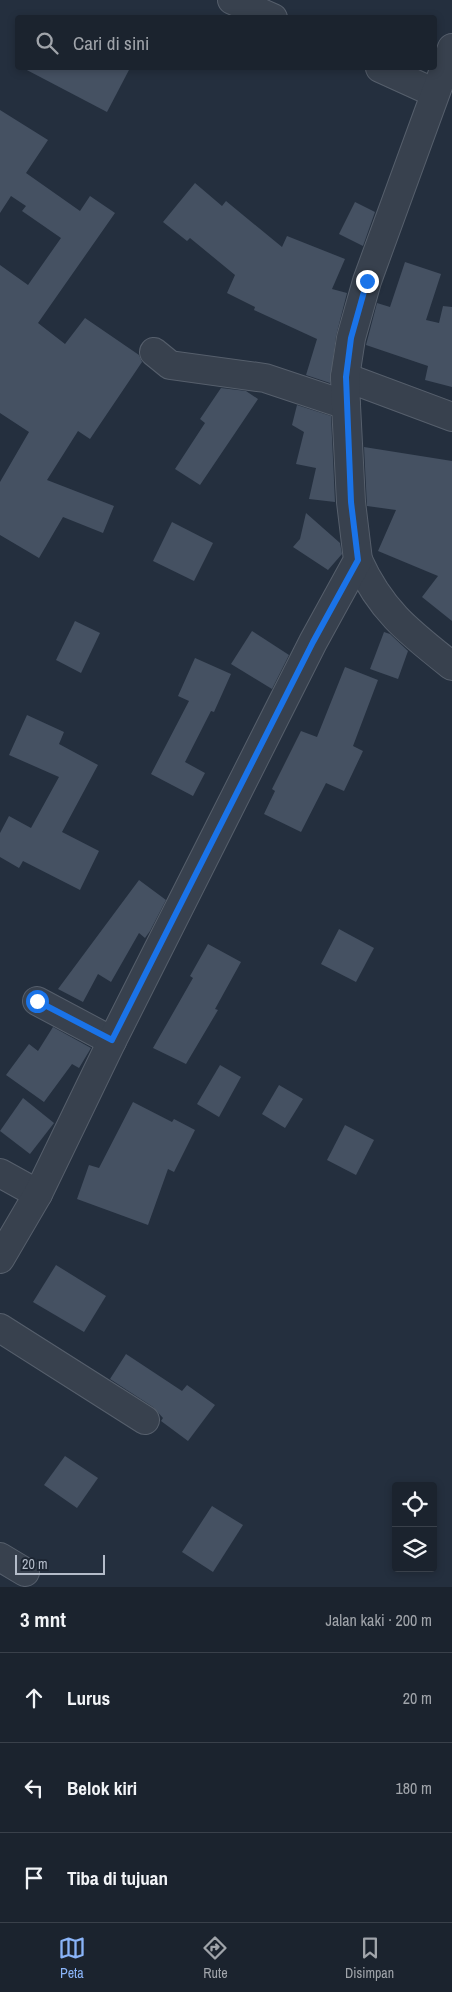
<!DOCTYPE html>
<html lang="id">
<head>
<meta charset="utf-8">
<style>
	:root { --surface:#1b232e; --page:#282f3a; --text:#f1f3f6; --muted:#a0a4aa; --line:#39404a; --accent:#8ab4f8 }
	body { margin:0; font-family:"Archivo Narrow",sans-serif; background:var(--page); color:var(--text) }
	.controls { position:absolute; right:15px; bottom:15px; display:grid; overflow:hidden; border-radius:5px; box-shadow:0 2px 8px #0003 }
	.controls button { width:45px; height:45px; display:grid; place-items:center; padding:0; border:0; border-bottom:1px solid var(--line); background:var(--surface); color:var(--text); font:25px sans-serif }
	.scale { position:absolute; left:15px; bottom:12px; width:90px; box-sizing:border-box; padding-left:5px; border:2px solid #b4bcc9; border-top:0; font-size:14px; line-height:18px; white-space:nowrap; color:#b4bcc9; -webkit-text-stroke:4px #1d2633; paint-order:stroke }
	.stop { position:absolute; width:15px; height:15px; margin:-11px; border:4px solid #1a73e8; border-radius:50%; background:#fff }
	.stop.end { background:#1a73e8; border-color:#fff; box-shadow:0 1px 5px #0008 }
	.list { margin:0; padding:0; list-style:none }
	h2 { display:flex; justify-content:space-between; align-items:center; height:65px; margin:0; padding:0 20px; font-size:21px }
	h2 small { font-size:16px; font-weight:400; color:var(--muted) }
	.list li { display:grid; grid-template-columns:32px 1fr auto; gap:15px; align-items:center; box-sizing:border-box; height:90px; padding:0 20px; border-top:1px solid var(--line) }
	.list b { display:block; font-size:19px; white-space:nowrap }
	.list em { font-size:16px; font-style:normal; color:var(--muted) }
	.icon { flex:none; width:28px; height:28px; fill:none; stroke:currentColor; stroke-width:2; stroke-linecap:round; stroke-linejoin:round }
	.map { position:relative; flex:none; width:452px; height:1587px; overflow:hidden }
	.search { position:absolute; background:var(--surface); box-shadow:0 2px 8px #0003; left:15px; right:15px; top:15px; height:55px; display:flex; align-items:center; gap:12px; box-sizing:border-box; padding:0 18px; border-radius:5px; color:var(--muted); font-size:19px }
	.sheet { height:335px; background:var(--surface) }
	nav { display:flex; justify-content:space-around; align-items:center; box-sizing:border-box; height:70px; border-top:1px solid var(--line); background:var(--surface); font-size:14px; color:var(--muted) }
	nav a { display:grid; justify-items:center; gap:2px }
	nav .on { color:var(--accent) }
	.map>svg:first-child { display:block }
	.building { fill:#455162 }
	.lines { fill:none; stroke-linecap:round; stroke-linejoin:round }
	.minor-casing { stroke:#565f6c; stroke-width:30 }
	.minor { stroke:#38414e; stroke-width:28 }
	.route { stroke:#1a73e8; stroke-width:6 }
</style>
</head>
<body>
<div class="map">
<svg width="452" height="1587" viewBox="0 0 452 1587">
	<rect width="100%" height="100%" fill="#242f3e"/>
	<g class="building">
		<path d="M23,68H130L107,112Z"/>
		<path d="M0,110L48,140L26,173L80,211L90,196L115,213L38,323L65,344L85,318L139,355L142,362L90,439L78,431L47,480L114,506L103,533L63,517L39,558L0,535V482L29,432L0,413V265L28,285L61,238L22,211L26,206L11,196L0,213Z"/>
		<path d="M195,183L222,206L226,201L282,247L287,236L345,259L332,289L347,293L336,336L330,383L306,375L317,339L254,310L255,307L227,293L235,275L190,238L187,241L163,222Z"/>
		<path d="M355,202L375,212L363,246L339,234Z"/>
		<path d="M405,262L441,274L426,320L439,323L443,306L452,307V387L425,380L428,366L366,345L377,303L390,307Z"/>
		<path d="M221,388L246,391L258,399L200,485L175,469L205,423L200,419Z"/>
		<path d="M297,405L331,416L335,502L309,499L316,468L296,464L304,432L292,425Z"/>
		<path d="M364,447L452,461V621L422,597L438,576L378,551L396,510L367,506Z"/>
		<path d="M306,513L340,543L342,554L328,570L293,547L300,539Z"/>
		<path d="M172,522L213,543L194,581L153,561Z"/>
		<path d="M75,621L100,633L81,673L56,660Z"/>
		<path d="M252,631L289,655L272,689L231,664Z"/>
		<path d="M384,632L390,634L408,651L398,679L370,669Z"/>
		<path d="M195,658L231,674L214,712L211,711L185,762L205,773L193,796L151,774L189,701L178,696Z"/>
		<path d="M345,667L378,680L353,746L363,751L344,791L326,783L301,832L264,814L275,791L272,789L301,731L317,737Z"/>
		<path d="M27,715L64,732L59,744L98,765L62,832L99,851L80,890L23,861L19,868L0,857V833L9,816L31,828L59,777L9,755Z"/>
		<path d="M139,880L166,900L150,931L145,938L139,933L111,982L98,974L83,1002L58,989Z"/>
		<path d="M339,929L374,948L356,982L321,964Z"/>
		<path d="M208,944L241,962L215,1009L218,1010L186,1064L153,1048L193,978L190,976Z"/>
		<path d="M53,1027L91,1048L79,1068L72,1064L44,1102L6,1075L29,1044L38,1051Z"/>
		<path d="M220,1065L241,1077L219,1117L197,1104Z"/>
		<path d="M279,1085L303,1099L285,1128L262,1114Z"/>
		<path d="M23,1098L54,1123L30,1154L0,1131Z"/>
		<path d="M133,1102L172,1122L174,1119L195,1130L174,1172L168,1169L148,1225L77,1199L89,1165L99,1168Z"/>
		<path d="M345,1125L374,1140L356,1175L327,1160Z"/>
		<path d="M56,1265L106,1296L84,1332L33,1302Z"/>
		<path d="M126,1354L182,1391L187,1385L215,1405L188,1441L161,1421L163,1418L153,1407L110,1379Z"/>
		<path d="M65,1456L98,1478L77,1508L44,1485Z"/>
		<path d="M212,1506L243,1525L213,1572L182,1552Z"/>
	</g>
	<g class="lines">
		<defs>
			<g id="minor">
				<path d="M232,0L273,18"/>
				<path d="M380,68L435,93"/>
				<path d="M154,352L170,365L265,378L346,405"/>
				<path d="M345,377L452,417"/>
				<path d="M358,560C381,611 409,632 452,666"/>
				<path d="M37,1001L112,1041"/>
				<path d="M0,1173L38,1194"/>
				<path d="M0,1259L38,1194L112,1041L313,642L358,560L351,502L346,405L345,377L351,338L367,281L452,48"/>
				<path d="M0,1328L145,1420"/>
				<path d="M0,1557L25,1572"/>
			</g>
		</defs>
		<use href="#minor" class="minor-casing"/>
		<use href="#minor" class="minor"/>
	</g>
	<g class="lines">
		<path class="route" d="M37,1001L112,1040L313,642L358,560L351,502L346,377L351,338L367,281"/>
	</g>
</svg>
<div class="controls">
<button><svg class="icon" aria-label="locate" viewBox="0 0 24 24"><circle cx="12" cy="12" r="6"/><path d="M12 2v4M12 18v4M2 12h4M18 12h4"/></svg></button>
<button><svg class="icon" aria-label="layers" viewBox="0 0 24 24"><path d="M12 4l9 5-9 5-9-5zM3 14l9 5 9-5"/></svg></button>
</div>
<div class="scale">20 m</div>
<div class="stop" style="left:37px;top:1001px"></div>
<div class="stop end" style="left:367px;top:281px"></div>
<div class="search"><svg class="icon" aria-label="search" viewBox="0 0 24 24"><circle cx="10" cy="10" r="6"/><path d="M15 15l6 6"/></svg>Cari di sini</div>
</div>
<section class="sheet">
<h2>3 mnt<small>Jalan kaki · 200 m</small></h2>
<ul class="list">
<li><svg class="icon" aria-label="ahead" viewBox="0 0 24 24"><path d="M12 20V5M6 11l6-6 6 6"/></svg><div><b>Lurus</b></div><em>20 m</em></li>
<li><svg class="icon" aria-label="left" viewBox="0 0 24 24"><path d="M17 20v-9H6M10 6l-5 5 5 5"/></svg><div><b>Belok kiri</b></div><em>180 m</em></li>
<li><svg class="icon" aria-label="arrive" viewBox="0 0 24 24"><path d="M6 21V4h12l-3 4 3 4H6"/></svg><div><b>Tiba di tujuan</b></div></li>
</ul>
</section>
<nav>
<a class="on"><svg class="icon" aria-label="map" viewBox="0 0 24 24"><path d="M3 6l6-2 6 2 6-2v14l-6 2-6-2-6 2zM9 4v14M15 6v14"/></svg>Peta</a>
<a><svg class="icon" aria-label="directions" viewBox="0 0 24 24"><path d="M12 3l9 9-9 9-9-9zM9 14v-3h6M13 9l2 2-2 2"/></svg>Rute</a>
<a><svg class="icon" aria-label="saved" viewBox="0 0 24 24"><path d="M7 4h10v16l-5-4-5 4z"/></svg>Disimpan</a>
</nav>
</body>
</html>
